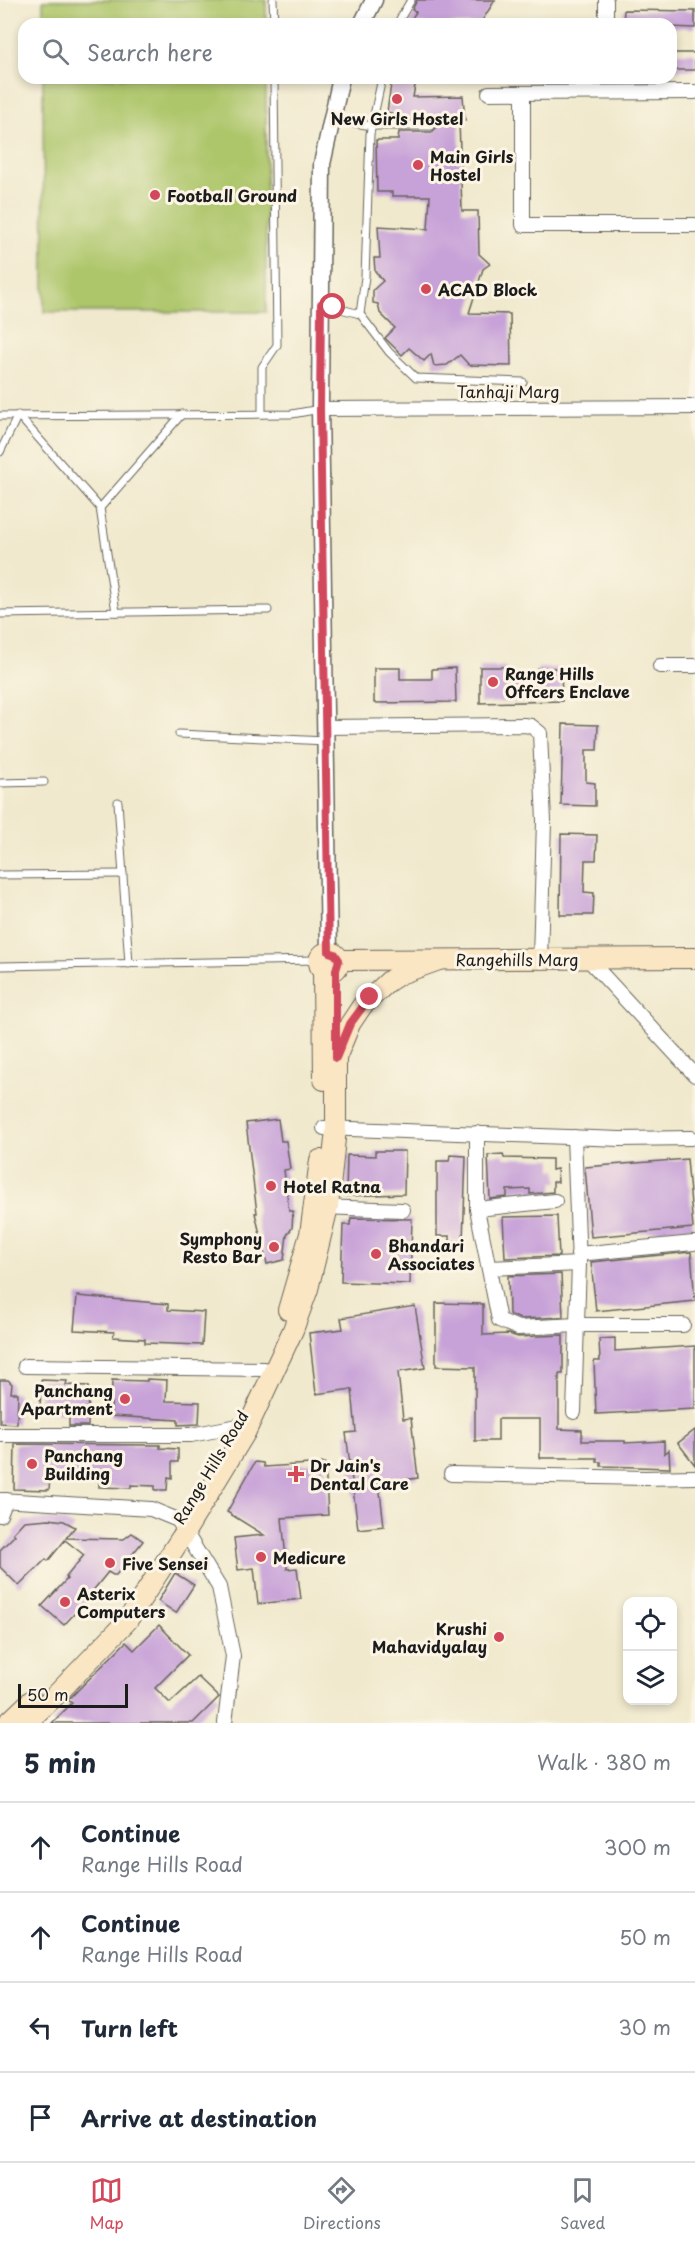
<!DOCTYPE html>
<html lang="en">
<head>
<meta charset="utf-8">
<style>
	:root { --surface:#fff; --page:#f6f6f7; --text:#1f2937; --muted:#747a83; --line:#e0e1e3; --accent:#d1495b }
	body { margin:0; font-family:"Playpen Sans",sans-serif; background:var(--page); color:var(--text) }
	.controls { position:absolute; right:18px; bottom:18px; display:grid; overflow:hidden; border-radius:12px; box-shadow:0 3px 9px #0003 }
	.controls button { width:54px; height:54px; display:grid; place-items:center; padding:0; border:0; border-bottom:2px solid var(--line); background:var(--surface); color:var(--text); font:30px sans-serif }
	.scale { position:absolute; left:18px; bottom:15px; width:110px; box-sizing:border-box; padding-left:6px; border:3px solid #1c1c1c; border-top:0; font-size:16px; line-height:21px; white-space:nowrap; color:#1c1c1c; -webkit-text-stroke:4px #fcf5e5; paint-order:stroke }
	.stop { position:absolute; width:18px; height:18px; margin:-14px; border:4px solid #d1495b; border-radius:50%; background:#fff }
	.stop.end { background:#d1495b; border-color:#fff; box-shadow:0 2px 6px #0008 }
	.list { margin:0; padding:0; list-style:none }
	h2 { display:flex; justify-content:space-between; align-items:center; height:78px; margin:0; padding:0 24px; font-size:26px }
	h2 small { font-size:20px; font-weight:400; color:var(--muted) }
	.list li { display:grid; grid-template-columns:39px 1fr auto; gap:18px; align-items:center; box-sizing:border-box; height:90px; padding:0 24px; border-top:2px solid var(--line) }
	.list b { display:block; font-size:22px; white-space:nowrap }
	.list p { margin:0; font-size:20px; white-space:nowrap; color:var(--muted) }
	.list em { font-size:20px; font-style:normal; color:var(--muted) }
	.icon { flex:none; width:33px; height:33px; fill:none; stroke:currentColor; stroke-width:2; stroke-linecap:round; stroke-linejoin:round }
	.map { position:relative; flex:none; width:695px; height:1723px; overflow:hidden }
	.search { position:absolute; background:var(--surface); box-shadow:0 3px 9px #0003; left:18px; right:18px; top:18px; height:66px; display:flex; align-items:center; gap:15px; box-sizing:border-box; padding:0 21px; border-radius:18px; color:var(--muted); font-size:22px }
	.sheet { height:438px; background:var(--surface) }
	nav { display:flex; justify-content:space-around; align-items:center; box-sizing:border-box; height:84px; border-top:2px solid var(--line); background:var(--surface); font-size:16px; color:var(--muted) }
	nav a { display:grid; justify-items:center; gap:3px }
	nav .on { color:var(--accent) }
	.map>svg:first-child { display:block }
	.green { fill:#adc66b; stroke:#647144; stroke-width:1.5 }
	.building { fill:#c7a2d8 }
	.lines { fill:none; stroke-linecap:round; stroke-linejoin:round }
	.service-casing { stroke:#66645a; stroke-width:9 }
	.minor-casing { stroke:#66645a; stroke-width:16 }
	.tertiary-casing { stroke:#66645a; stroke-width:19 }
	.secondary-casing { stroke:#66645a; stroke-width:22 }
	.service { stroke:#fff; stroke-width:7 }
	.minor { stroke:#fff; stroke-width:14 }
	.tertiary { stroke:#fff; stroke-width:16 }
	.secondary { stroke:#fbe6c4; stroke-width:20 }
	.route { stroke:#d1495b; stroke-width:8 }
	.poi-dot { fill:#d1495b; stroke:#fcf5e5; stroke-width:2 }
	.labels { text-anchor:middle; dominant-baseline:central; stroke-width:6; stroke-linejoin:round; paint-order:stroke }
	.poi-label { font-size:16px; font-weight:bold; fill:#1c1c1c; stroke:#fcf5e5; text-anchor:start }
	.street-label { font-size:16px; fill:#1c1c1c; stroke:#fcf5e5 }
</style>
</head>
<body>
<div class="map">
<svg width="695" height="1723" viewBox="0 0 695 1723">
	<rect width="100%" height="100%" fill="#fcf5e5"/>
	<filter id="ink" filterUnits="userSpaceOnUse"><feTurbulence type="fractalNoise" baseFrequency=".0167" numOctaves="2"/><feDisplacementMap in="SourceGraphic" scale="12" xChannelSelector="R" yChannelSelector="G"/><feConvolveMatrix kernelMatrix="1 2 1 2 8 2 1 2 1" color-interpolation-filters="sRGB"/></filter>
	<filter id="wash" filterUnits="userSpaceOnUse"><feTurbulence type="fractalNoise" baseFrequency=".008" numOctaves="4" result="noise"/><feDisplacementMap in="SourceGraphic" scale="24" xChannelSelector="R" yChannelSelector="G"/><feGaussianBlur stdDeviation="1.35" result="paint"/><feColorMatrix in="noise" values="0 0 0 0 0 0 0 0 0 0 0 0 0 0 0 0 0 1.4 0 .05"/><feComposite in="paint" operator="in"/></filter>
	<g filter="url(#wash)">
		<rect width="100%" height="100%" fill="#f0e9cd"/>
		<g class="green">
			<rect x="43" y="0" width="223" height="24"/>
			<path d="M43,78H266V312H44Z"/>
		</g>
		<g id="blocks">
			<g class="building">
				<path d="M417,0H495L480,24H408L416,12L412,10Z"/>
				<path d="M624,10L695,11V28L671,27V24H623Z"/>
				<rect x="671" y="53" width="24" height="17"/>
				<path d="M392,78L416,80L413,97L463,96L465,120H459L462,211H478L479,254L490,264L483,269L469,313L510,314L511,366L469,365L460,355L447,365L434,366L431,354L424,361L409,348L402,355L385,338L395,328L380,313L378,304L373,303V290L383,281L375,271L374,258H380L378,226L428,229L430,196H392V192H377L376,140H398L399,132H432L437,127L436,123L432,120H400V115L387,112Z"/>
				<path d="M480,667H506V678H538V668H561L562,701L480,703Z"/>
				<path d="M374,668H400V679H432V669L455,668L456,702L374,703Z"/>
				<path d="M563,724L598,725L597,750H586V782L595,783V806L561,805Z"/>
				<path d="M561,834L597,835L596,860H585L584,892L594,893L593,915H560Z"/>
				<path d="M278,1119L281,1141H286L290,1169L284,1170L289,1211H293L292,1228L287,1235L284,1260L267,1264L255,1213H257L246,1123Z"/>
				<path d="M375,1151H405L404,1194L346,1196L347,1155L375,1156Z"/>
				<path d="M503,1154L504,1158L552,1159V1170L557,1169L558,1182H553V1192L530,1194V1189L507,1190V1197L490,1199L488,1155Z"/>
				<path d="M450,1155L466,1156L463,1241H450V1236H437V1161H449Z"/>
				<path d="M687,1159L693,1228L591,1237L585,1167Z"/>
				<path d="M557,1216L559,1256L505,1258L503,1217Z"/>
				<path d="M351,1218L412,1219L410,1284L341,1282L343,1225H350Z"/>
				<path d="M691,1252L695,1301L596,1311L591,1262Z"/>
				<path d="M561,1274L563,1317L520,1319L509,1314L508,1276Z"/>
				<path d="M77,1296L168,1304V1310L204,1312L202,1345L145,1343V1339L113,1337L114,1332L74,1330Z"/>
				<path d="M436,1303L483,1304V1335L509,1334L518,1337L563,1335V1374H559V1429L582,1430V1441H625V1443L664,1441V1454L669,1450L670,1468L601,1466V1462H597V1458H540V1419H498V1441H475V1367L436,1366Z"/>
				<path d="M415,1306L425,1368L398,1372L403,1419L411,1418L418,1478L379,1483L384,1526L358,1529L346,1433L356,1432L352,1389L316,1394L309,1333L343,1329L341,1318Z"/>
				<path d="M615,1338V1351L695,1346V1409L596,1414L594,1361H600L599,1339Z"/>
				<path d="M147,1379L167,1380L166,1401L200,1402L199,1424L178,1425V1420L111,1416L112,1380L147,1381Z"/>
				<path d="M0,1380H8L12,1384L11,1393H18L17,1424L0,1423Z"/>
				<path d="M41,1380L67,1381L66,1385L89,1386L88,1426H69V1413L40,1412Z"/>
				<path d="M695,1430V1465L678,1443Z"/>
				<path d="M15,1444L160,1445V1448L178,1449V1462H172V1478L168,1477L167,1490H155V1486L131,1485V1488L99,1487V1480L50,1479L49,1490L14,1489Z"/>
				<path d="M255,1462L263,1463L264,1467L325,1463L328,1515L282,1518L287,1569L297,1568L301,1599L258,1604L254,1568L238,1570L234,1538L264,1535L227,1512Z"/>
				<path d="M49,1519L64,1521L75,1527L66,1538L124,1539L132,1533L143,1541L116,1575H113L108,1572L87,1598L88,1599L64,1625L42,1606L67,1579L66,1577L84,1555L65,1540L48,1561L46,1559L19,1586L0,1567V1550L15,1535L13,1533L24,1521Z"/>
				<path d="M175,1573L194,1585L176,1613L158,1601Z"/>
				<path d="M159,1625L188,1655L155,1688L170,1703L198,1677L219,1697L193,1723H52L72,1703L68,1700L126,1642L134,1650Z"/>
			</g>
		</g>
	</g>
	<g filter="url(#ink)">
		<use href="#blocks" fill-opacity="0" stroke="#66645a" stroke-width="1.5"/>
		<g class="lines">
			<defs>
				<g id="service">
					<path d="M273,0L274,24"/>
					<path d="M397,24L411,0"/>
					<path d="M331,119L372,126H431"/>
					<path d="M321,304L360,314L389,352L416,378L523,382"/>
					<path d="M360,314L365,277L370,134L382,78"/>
					<path d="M262,414V367L277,345L274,78"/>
					<path d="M0,416L292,414L320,409"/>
					<path d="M0,452L18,415L100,508L116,612"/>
					<path d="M100,508L182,414"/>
					<path d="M0,614L268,610"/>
					<path d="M179,734L326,741"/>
					<path d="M0,783L44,782"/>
					<path d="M118,802L129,964"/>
					<path d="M0,875L123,874"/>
					<path d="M0,966L319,960"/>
				</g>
				<g id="minor">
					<path d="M606,24V0"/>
					<path d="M489,93L695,92"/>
					<path d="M523,93V225H695"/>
					<path d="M320,409L695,407"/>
					<path d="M660,666H695"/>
					<path d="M325,727L524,725L531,726L540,733L544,821L540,959"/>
					<path d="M588,959L695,1075"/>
					<path d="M324,1128L620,1139L691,1138"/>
					<path d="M477,1133V1209L499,1320L518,1328L577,1325H683"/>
					<path d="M574,1137L579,1264L574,1412"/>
					<path d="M321,1207L403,1210"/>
					<path d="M477,1209L555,1201"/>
					<path d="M578,1254L694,1243"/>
					<path d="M489,1268L579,1264"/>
					<path d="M25,1366L264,1369"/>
					<path d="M0,1435H191L238,1426"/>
					<path d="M451,1474L645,1478L695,1477"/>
					<path d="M0,1500L151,1509L178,1520L219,1587L233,1656L225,1723"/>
					<path d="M0,1515L6,1500"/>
				</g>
				<g id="tertiary">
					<path d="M362,24L374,0"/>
					<path d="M329,952L320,409L322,164L341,78"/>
				</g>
				<g id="secondary">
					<circle cx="329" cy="962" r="10"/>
					<path d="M339,960L695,958"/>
					<path d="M323,970L324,1080"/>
					<path d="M288,1310L310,1234L320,1160"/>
					<path d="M8,1723L32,1700"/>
					<path d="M26,1723L54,1697L127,1621L185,1532L245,1433L293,1330L308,1289L328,1207L336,1129V1058L350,1024L362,1006L389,981L400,974L439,960"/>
				</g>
			</defs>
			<use href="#service" class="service-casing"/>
			<use href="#minor" class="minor-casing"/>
			<use href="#tertiary" class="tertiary-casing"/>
			<use href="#secondary" class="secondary-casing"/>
			<use href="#service" class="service"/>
			<use href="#minor" class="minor"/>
			<use href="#tertiary" class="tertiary"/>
			<use href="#secondary" class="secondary"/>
		</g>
	</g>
	<g class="lines" filter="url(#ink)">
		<path class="route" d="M333,307L321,304L320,409L329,952L335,954L339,960L336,970V1058L350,1024L370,997"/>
	</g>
	<g class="poi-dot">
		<circle cx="397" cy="99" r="6"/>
		<circle cx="418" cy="165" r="6"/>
		<circle cx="155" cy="195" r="6"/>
		<circle cx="426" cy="289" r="6"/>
		<circle cx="493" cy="682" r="6"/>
		<circle cx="271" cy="1186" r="6"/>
		<circle cx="274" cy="1247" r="6"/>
		<circle cx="376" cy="1254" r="6"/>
		<circle cx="125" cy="1399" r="6"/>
		<circle cx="32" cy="1464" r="6"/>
		<path d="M293 1465h6v6h6v6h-6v6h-6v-6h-6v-6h6z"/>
		<circle cx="261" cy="1557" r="6"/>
		<circle cx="110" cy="1563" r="6"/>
		<circle cx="65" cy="1602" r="6"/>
		<circle cx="499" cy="1637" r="6"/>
	</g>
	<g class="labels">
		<g class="poi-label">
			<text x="397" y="118" text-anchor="middle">New Girls Hostel</text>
			<text x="430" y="156">Main Girls<tspan x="430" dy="18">Hostel</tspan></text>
			<text x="167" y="195">Football Ground</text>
			<text x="438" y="289">ACAD Block</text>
			<text x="505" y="673">Range Hills<tspan x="505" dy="18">Offcers Enclave</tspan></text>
			<text x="283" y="1186">Hotel Ratna</text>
			<text x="262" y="1238" text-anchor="end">Symphony<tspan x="262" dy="18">Resto Bar</tspan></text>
			<text x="388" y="1245">Bhandari<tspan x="388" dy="18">Associates</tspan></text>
			<text x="113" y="1390" text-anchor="end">Panchang<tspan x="113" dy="18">Apartment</tspan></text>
			<text x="44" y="1455">Panchang<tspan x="44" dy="18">Building</tspan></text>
			<text x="310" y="1465">Dr Jain's<tspan x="310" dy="18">Dental Care</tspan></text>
			<text x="273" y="1557">Medicure</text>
			<text x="122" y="1563">Five Sensei</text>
			<text x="77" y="1593">Asterix<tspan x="77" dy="18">Computers</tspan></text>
			<text x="487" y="1628" text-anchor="end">Krushi<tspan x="487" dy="18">Mahavidyalay</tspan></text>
		</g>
		<g class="street-label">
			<text x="508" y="391">Tanhaji Marg</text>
			<text x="517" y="959">Rangehills Marg</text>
			<text transform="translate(210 1467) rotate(-59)">Range Hills Road</text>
		</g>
	</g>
</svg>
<div class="controls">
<button><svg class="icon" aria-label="locate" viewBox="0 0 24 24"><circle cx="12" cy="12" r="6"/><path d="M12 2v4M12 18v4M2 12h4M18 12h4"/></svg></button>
<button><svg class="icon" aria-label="layers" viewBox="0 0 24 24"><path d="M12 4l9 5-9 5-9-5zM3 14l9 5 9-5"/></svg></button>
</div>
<div class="scale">50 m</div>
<div class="stop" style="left:333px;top:307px"></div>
<div class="stop end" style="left:370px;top:997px"></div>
<div class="search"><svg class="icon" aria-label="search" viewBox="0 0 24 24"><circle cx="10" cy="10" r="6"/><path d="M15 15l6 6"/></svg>Search here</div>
</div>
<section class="sheet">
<h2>5 min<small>Walk · 380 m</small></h2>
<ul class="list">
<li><svg class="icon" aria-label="ahead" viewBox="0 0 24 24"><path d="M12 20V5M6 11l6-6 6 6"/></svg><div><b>Continue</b><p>Range Hills Road</p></div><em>300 m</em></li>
<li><svg class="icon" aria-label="ahead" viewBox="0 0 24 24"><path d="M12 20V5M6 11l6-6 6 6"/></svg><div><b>Continue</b><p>Range Hills Road</p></div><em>50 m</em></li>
<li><svg class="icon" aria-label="left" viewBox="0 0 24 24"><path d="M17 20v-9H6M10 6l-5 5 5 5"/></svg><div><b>Turn left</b></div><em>30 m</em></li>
<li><svg class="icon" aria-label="arrive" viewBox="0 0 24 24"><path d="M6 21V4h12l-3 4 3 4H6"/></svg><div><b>Arrive at destination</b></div></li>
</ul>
</section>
<nav>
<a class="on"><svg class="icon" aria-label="map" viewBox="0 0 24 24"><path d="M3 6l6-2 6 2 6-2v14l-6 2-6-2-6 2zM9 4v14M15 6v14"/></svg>Map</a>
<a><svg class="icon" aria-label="directions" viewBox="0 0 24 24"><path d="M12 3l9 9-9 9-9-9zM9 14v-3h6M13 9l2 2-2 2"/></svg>Directions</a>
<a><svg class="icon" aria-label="saved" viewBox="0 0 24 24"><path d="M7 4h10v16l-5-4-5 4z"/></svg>Saved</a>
</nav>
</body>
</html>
